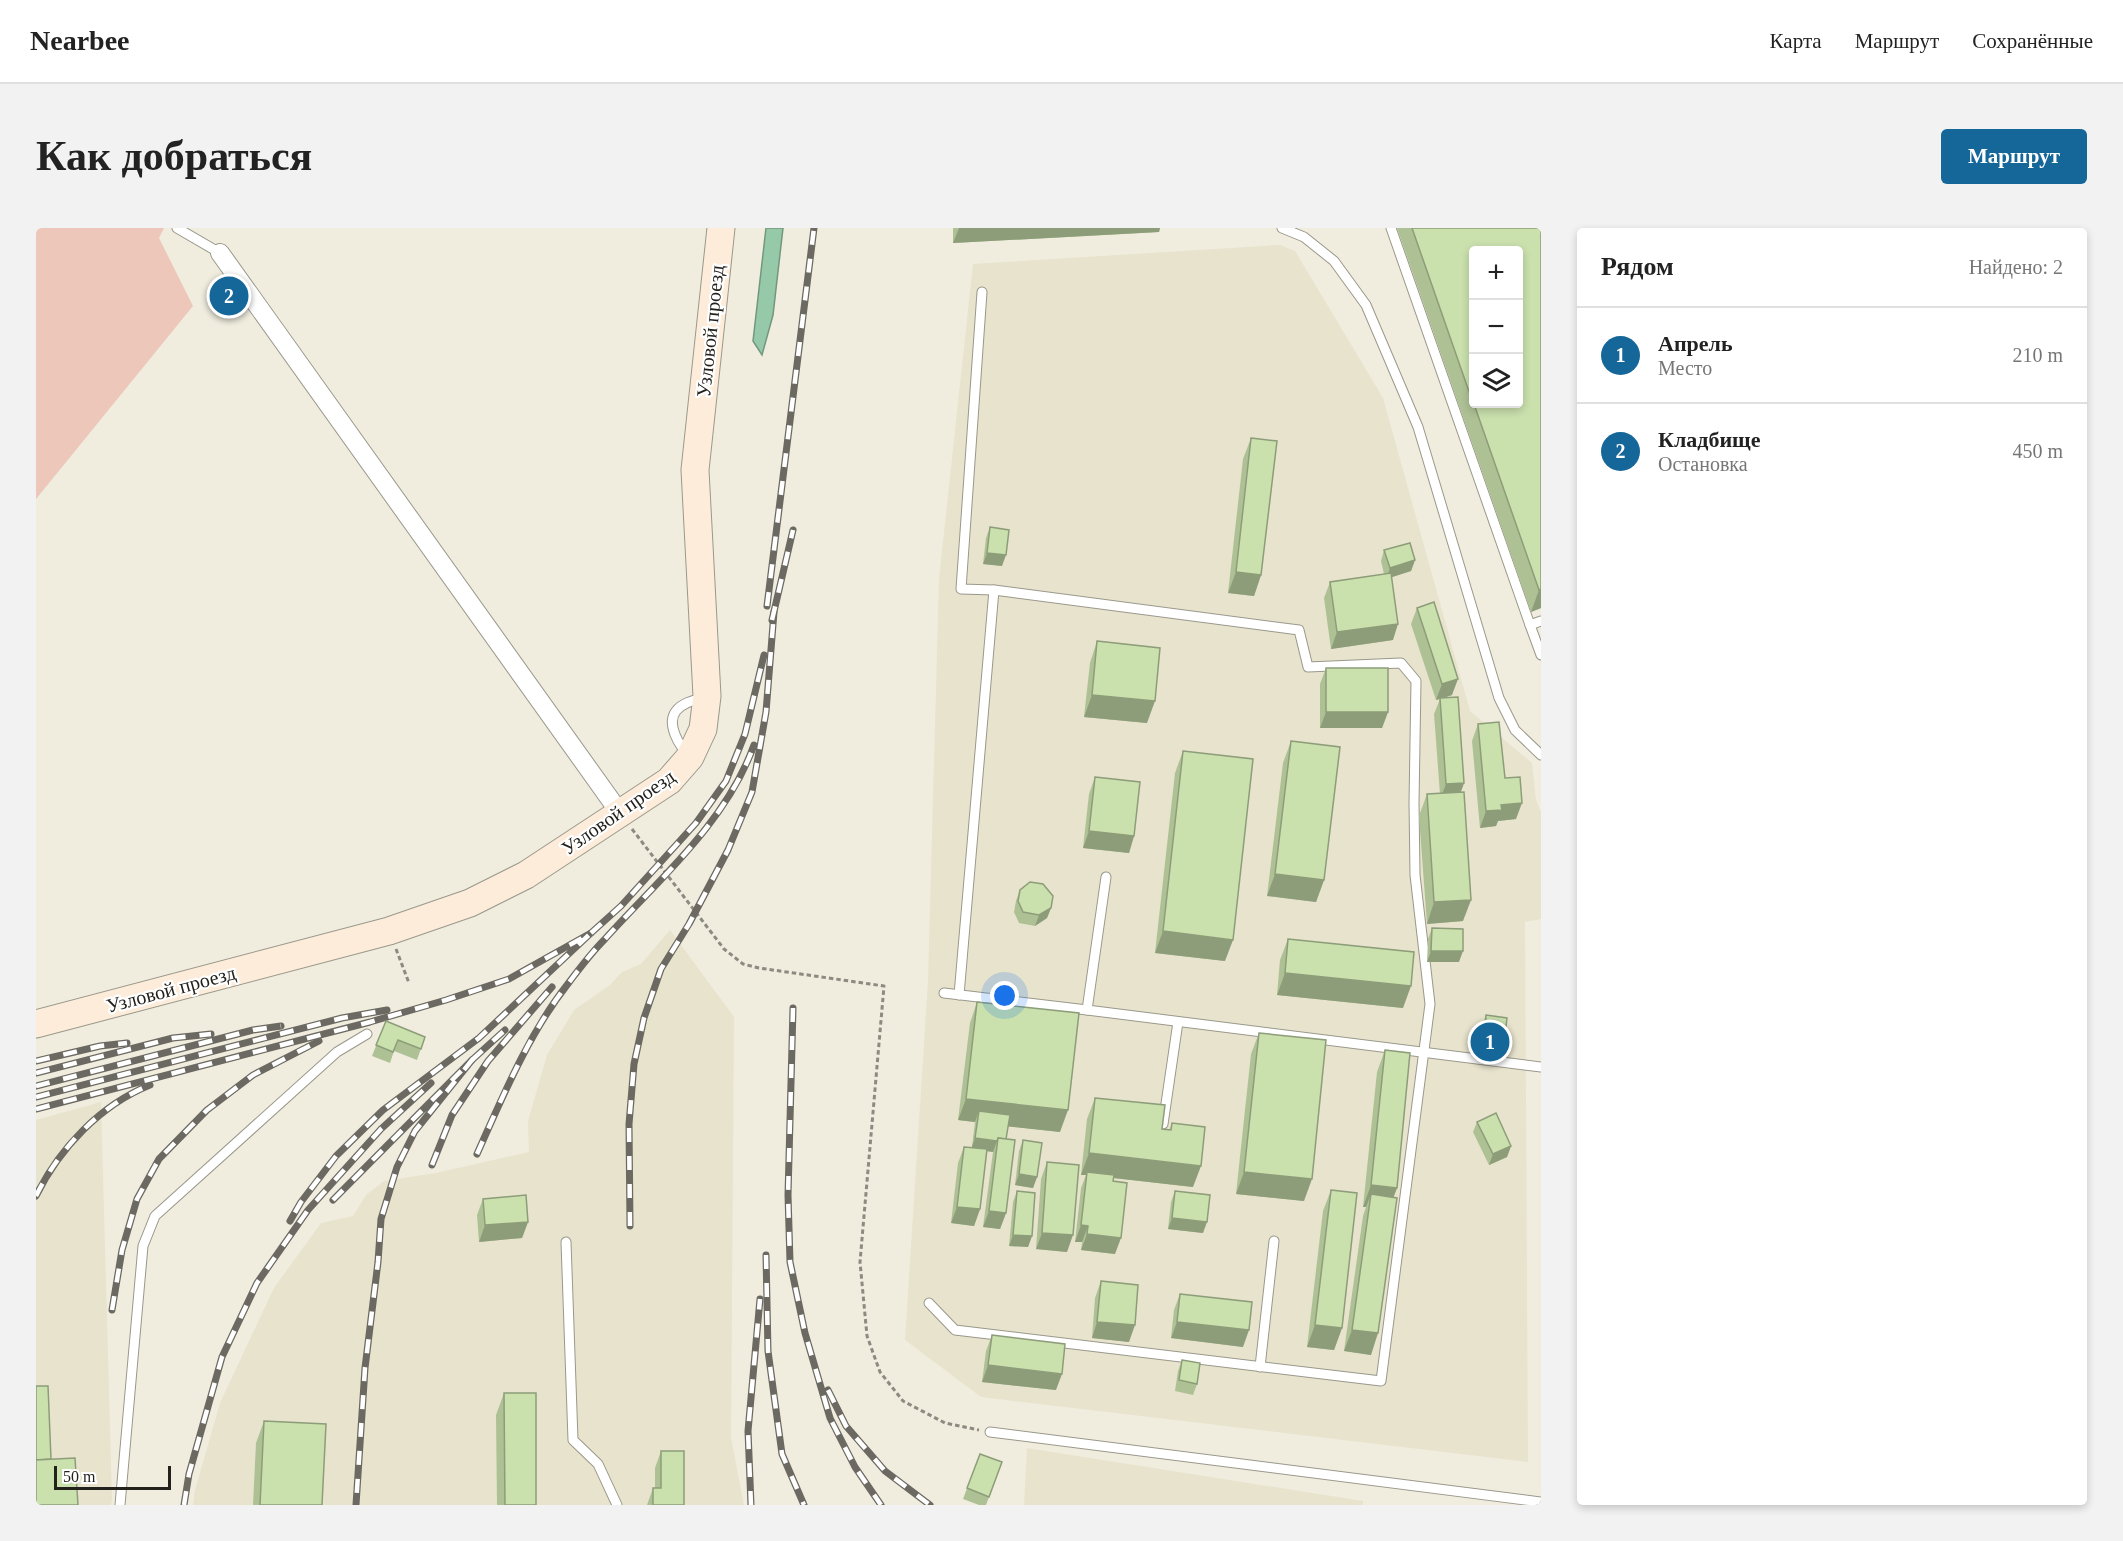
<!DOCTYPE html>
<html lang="ru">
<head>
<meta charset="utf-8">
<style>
	:root { --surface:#fff; --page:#f2f2f2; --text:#222; --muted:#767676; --line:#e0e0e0; --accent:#166799 }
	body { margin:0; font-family:"Times New Roman",serif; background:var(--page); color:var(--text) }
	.controls { position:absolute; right:18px; top:18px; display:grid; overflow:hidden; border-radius:6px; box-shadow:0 3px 9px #0003 }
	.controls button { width:54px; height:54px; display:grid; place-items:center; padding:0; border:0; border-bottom:2px solid var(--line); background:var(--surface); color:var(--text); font:30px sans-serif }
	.scale { position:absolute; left:18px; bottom:15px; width:117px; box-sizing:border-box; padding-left:6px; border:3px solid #22211c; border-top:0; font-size:16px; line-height:21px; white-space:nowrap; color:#22211c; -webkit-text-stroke:4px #fff; paint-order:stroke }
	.you { position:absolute; left:969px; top:768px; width:21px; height:21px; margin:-15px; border:4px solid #fff; border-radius:50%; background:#1a73e8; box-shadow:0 0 0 9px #1a73e833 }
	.badge { display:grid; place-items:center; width:39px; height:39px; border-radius:50%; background:var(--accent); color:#fff; font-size:20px; font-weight:700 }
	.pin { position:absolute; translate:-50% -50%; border:3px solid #fff; box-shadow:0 2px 6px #0006 }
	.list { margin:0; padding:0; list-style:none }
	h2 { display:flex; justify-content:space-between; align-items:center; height:78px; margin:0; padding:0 24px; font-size:26px }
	h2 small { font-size:20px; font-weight:400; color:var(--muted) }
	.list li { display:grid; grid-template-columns:39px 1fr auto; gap:18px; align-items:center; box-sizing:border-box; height:96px; padding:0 24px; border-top:2px solid var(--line) }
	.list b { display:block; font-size:22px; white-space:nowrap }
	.list p { margin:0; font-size:20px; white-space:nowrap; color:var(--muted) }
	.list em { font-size:20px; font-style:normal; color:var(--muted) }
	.icon { flex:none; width:33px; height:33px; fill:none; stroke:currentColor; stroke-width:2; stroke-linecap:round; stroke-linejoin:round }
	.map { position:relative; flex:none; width:1505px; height:1277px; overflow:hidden; border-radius:6px }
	header { display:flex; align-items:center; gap:36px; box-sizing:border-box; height:84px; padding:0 30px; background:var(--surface); border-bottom:2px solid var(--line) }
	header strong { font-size:28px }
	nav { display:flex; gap:33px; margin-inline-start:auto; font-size:21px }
	.intro { display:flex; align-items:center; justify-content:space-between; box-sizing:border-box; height:144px; padding:0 36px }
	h1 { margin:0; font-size:42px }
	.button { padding:15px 27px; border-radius:6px; background:var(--accent); color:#fff; font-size:21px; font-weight:700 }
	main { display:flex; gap:36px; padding:0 36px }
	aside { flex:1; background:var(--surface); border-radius:6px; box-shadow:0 3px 9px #0003 }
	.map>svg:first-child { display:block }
	.built { fill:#e7e3cd }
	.green { fill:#ecc7ba }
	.water { fill:#96c9a8; stroke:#73977e; stroke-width:1.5 }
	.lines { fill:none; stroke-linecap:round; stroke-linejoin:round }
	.lane-casing { stroke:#9a988b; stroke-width:11 }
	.street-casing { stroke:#9a988b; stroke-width:20 }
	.secondary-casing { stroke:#9a988b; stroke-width:29 }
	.path { stroke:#8c8a81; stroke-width:3; stroke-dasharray:4.5 3; stroke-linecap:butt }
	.lane { stroke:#fff; stroke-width:9 }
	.street { stroke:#fff; stroke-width:18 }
	.secondary { stroke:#fcecd9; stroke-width:27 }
	.rail-casing { stroke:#6b6961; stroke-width:7 }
	.rail { stroke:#fff; stroke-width:4.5; stroke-dasharray:14; stroke-linecap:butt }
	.wall { fill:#aec195 }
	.shaded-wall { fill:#8d9d79 }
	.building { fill:#cae0ad; stroke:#8d9d79; stroke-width:1.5 }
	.labels { text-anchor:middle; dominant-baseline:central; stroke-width:4.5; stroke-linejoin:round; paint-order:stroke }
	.street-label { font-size:20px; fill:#22211c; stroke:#fff }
</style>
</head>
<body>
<header>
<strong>Nearbee</strong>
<nav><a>Карта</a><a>Маршрут</a><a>Сохранённые</a></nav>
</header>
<div class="intro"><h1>Как добраться</h1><a class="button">Маршрут</a></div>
<main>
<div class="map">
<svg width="1505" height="1277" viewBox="0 0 1505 1277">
	<rect width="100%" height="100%" fill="#f0eddf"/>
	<g class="built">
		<path d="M1244,17L1259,23L1347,170L1434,483L1496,535L1500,572L1505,584V691L1489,694L1492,1234L945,1169L869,1112L892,753L903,351L937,36Z"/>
		<path d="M634,702L698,789L695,1210L708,1277H157L159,1262L184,1175L238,1060L285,995L317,988L330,967L348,953L400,945L493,924L492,893L511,827L538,782L574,757L586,744L605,736Z"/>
		<path d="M65,874L76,1272L75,1277H0V892Z"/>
		<path d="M991,1220L1327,1273V1277H988Z"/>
	</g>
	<path class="green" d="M0,0H128L123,10L157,78L0,271Z"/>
	<path class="water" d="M730,0H747L737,87L726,127L717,113Z"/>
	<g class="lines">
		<defs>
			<g id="lane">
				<path d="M141,0L184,25"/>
				<path d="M1246,0L1268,9L1298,33L1330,77L1382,199L1463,470L1479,502L1505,527"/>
				<path d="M1355,0L1494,397"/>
				<path d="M946,64L925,361L958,362"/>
				<path d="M1505,393L1494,397L1505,427"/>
				<path d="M653,527C643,518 630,496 640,483C646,475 658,472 666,470"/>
				<path d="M1070,649L1051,782L1505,839"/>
				<path d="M908,765L1051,782"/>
				<path d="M1127,896L1142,794"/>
				<path d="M530,1014L537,1212L562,1236L581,1277"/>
				<path d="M893,1075L919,1102L1345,1153L1394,776L1379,647L1378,575L1380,453L1365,435L1272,439L1263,402L958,362L923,767"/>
				<path d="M1224,1139L1238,1013"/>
				<path d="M954,1204L1505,1274"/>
				<path d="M84,1277L107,1018L119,988L301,824L331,806"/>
			</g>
			<path id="street" d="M184,25L584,585"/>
			<path id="secondary" d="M0,796L353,703L434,675L490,647L633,553L654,529L667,501L671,468L659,242L685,0"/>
		</defs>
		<use href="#lane" class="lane-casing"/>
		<use href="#street" class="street-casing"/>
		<use href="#secondary" class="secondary-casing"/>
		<g class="path">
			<path d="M596,601L688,721L707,736L723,740L848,758L824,1034L831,1108L844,1144L867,1173L909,1195L943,1202"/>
			<path d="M360,721L373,755"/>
		</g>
		<use href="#lane" class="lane"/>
		<use href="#street" class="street"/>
		<use href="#secondary" class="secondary"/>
		<defs>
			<g id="rail">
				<path d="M731,378L778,0"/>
				<path d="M736,392L757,302"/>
				<path d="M555,705L585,678L660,595L690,553L709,506L728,427"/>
				<path d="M757,780L752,967L754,1034L769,1105L794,1190L819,1239L845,1277"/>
				<path d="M436,832L469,802"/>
				<path d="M0,833L64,818L91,815"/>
				<path d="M0,845L137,810L175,806"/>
				<path d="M0,858L217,802L245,798"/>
				<path d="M0,869L306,790L351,782"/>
				<path d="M0,881L334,794L410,772L473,751L555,705L443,810L347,882L300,928L265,974L254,993"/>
				<path d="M441,926C467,868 492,807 531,757C543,741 555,725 569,711C623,651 690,595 718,517"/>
				<path d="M396,937L416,887L452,833L516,759"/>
				<path d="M0,968C23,921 64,877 114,857"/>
				<path d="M297,972L436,832L379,903L361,939L345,991L342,1034L329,1140L320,1277"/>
				<path d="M594,998L593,896L598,836L608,790L625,741L653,696L692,622L716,564L730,484L738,384"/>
				<path d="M730,1027L732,1123L746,1226L768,1277"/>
				<path d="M76,1082L86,1022L101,971L123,931L171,882L217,847L283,813"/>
				<path d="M792,1162L810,1198L849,1243L894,1277"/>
				<path d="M148,1277L153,1246L186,1129L221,1055L272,982L345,901L395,855"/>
				<path d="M715,1277L712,1203L724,1071"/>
			</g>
		</defs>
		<use href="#rail" class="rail-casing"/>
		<use href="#rail" class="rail"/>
	</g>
	<g class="wall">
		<path d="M917,0H1124L1123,4L917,15Z"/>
		<path d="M1361,0H1505V380L1495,384Z"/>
		<path d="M1215,210L1225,347L1218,368L1192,365L1207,231Z"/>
		<path d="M954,299L966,338L947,336L950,310Z"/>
		<path d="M1348,322L1379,332L1375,343L1356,349L1357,412L1295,421L1288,370L1294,354L1348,346L1345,333Z"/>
		<path d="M1381,380L1416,467L1408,470L1428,555L1425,564L1427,693L1391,696L1383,588L1391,566H1404L1398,486L1404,471L1400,472L1375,396Z"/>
		<path d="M1061,413L1111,495L1048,489L1054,435Z"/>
		<path d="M1290,440L1352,484L1346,500H1284V456Z"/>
		<path d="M1442,496L1469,550L1480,591L1462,593L1460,598L1444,600L1436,513Z"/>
		<path d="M1255,513L1288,652L1280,674L1231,668L1247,535Z"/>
		<path d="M1147,523L1189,733L1119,725L1139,545Z"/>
		<path d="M1059,549L1098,608L1093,625L1047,620L1053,566Z"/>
		<path d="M984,662L1015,680L1011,690L999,698L983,695L978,684L980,673Z"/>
		<path d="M1396,700L1423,734H1391L1392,711Z"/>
		<path d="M1252,711L1367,780L1241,767L1244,732Z"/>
		<path d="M941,774L1024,904L972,898L970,911V985L964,1001L947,999L957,924L951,923L944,981L938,998L915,995L922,935L928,919H936L939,894L922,892L934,795Z"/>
		<path d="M1450,787L1469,807L1464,824L1443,820L1444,804Z"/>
		<path d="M350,793L389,809L381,832L358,823L354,835L336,828Z"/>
		<path d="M1223,805L1268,973L1200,966L1215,826Z"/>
		<path d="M1349,822L1361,960L1357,970L1335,1127L1308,1123L1327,988L1330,979H1327L1341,844Z"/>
		<path d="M1059,870L1126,901H1134L1136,895L1157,959L1077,950L1079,1026L1045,1022L1046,1014H1039L1045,960L1050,947H1045L1051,891Z"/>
		<path d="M1441,894L1475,918L1471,929L1453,937L1437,904Z"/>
		<path d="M987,912L1001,949L997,960L979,957L983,923Z"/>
		<path d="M1011,934L1031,1024L1000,1021L1005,951Z"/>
		<path d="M1295,962L1306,1100L1298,1122L1271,1119L1287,983Z"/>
		<path d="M981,963L996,1008L992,1019L973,1018L977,974Z"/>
		<path d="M1139,963L1167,1005L1132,1001L1135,974Z"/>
		<path d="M447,971L492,994L486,1010L443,1014L441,987Z"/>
		<path d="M1065,1053L1093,1114L1056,1110L1059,1070Z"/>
		<path d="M1144,1066L1207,1119L1135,1110L1138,1082Z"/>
		<path d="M956,1107L1020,1162L946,1154L950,1123Z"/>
		<path d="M1146,1132L1161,1156L1157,1167L1139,1163L1142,1143Z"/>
		<path d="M468,1165L500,1277H461L460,1187Z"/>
		<path d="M228,1193L286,1277H217L220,1215Z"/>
		<path d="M625,1223L648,1277H611L617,1260H619V1240Z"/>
		<path d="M944,1226L966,1234L950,1277H943L927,1271Z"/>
	</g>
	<g class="shaded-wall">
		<path d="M923,0H1124L1123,4L917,15Z"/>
		<path d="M951,325L970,327L966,338L947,336Z"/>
		<path d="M1379,332L1375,343L1350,351L1354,340Z"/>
		<path d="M1200,344L1225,347L1218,368L1192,365Z"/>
		<path d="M1505,361V380L1495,384L1503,362Z"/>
		<path d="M1362,396L1357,412L1295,421L1301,404Z"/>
		<path d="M1422,451L1416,467L1400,472L1406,456Z"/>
		<path d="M1056,467L1119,473L1111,495L1048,489Z"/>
		<path d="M1290,484H1352L1346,500H1284Z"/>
		<path d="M1428,555L1422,571L1404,572L1410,556Z"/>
		<path d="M1486,575L1480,591L1462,593L1460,598L1444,600L1450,583L1465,577Z"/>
		<path d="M1053,603L1098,608L1093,625L1047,620Z"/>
		<path d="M1239,646L1288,652L1280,674L1231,668Z"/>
		<path d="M1435,672L1427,693L1391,696L1398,674Z"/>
		<path d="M1015,680L1011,690L999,698L1003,687Z"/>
		<path d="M1127,703L1197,712L1189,733L1119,725Z"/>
		<path d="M1395,723H1427L1423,734H1391Z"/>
		<path d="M1249,745L1375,758L1367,780L1241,767Z"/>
		<path d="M1449,804L1469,807L1464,824L1443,820Z"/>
		<path d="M930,871L1032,882L1024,904L941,895L943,883L939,894L922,892Z"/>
		<path d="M939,910L961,913L957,924L935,921Z"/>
		<path d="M1475,918L1471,929L1453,937L1457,926Z"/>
		<path d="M1053,925L1165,938L1157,959L1051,947V944L1050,947H1045Z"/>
		<path d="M1208,944L1276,951L1268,973L1200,966Z"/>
		<path d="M983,946L1001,949L997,960L979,957Z"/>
		<path d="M1335,957L1361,960L1353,981L1335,966L1330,979H1327Z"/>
		<path d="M921,979L944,981L938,998L915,995Z"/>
		<path d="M953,983L970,985L964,1001L947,999Z"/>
		<path d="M1136,990L1171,994L1167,1005L1132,1001Z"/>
		<path d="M492,994L486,1010L443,1014L449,997Z"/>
		<path d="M1045,997L1052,998L1046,1014H1039Z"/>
		<path d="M1006,1005L1037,1007L1031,1024L1000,1021Z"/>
		<path d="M1051,1006L1085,1010L1079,1026L1045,1022Z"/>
		<path d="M977,1007L996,1008L992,1019L973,1018Z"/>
		<path d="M1061,1094L1099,1097L1093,1114L1056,1110Z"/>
		<path d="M1141,1094L1213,1102L1207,1119L1135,1110Z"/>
		<path d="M1279,1097L1306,1100L1298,1122L1271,1119Z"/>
		<path d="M1316,1102L1342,1105L1335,1127L1308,1123Z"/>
		<path d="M952,1137L1026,1146L1020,1162L946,1154Z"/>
	</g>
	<g class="building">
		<path d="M1376,0H1505V361L1503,362L1438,176H1482V22H1437V175Z"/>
		<path d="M1215,210L1241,213L1225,347L1200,344Z"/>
		<path d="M954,299L973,302L970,327L951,325Z"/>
		<path d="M1374,315L1379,332L1354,340L1348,322Z"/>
		<path d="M1355,345L1362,396L1301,404L1294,354Z"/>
		<path d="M1398,374L1422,451L1406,456L1381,380Z"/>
		<path d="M1061,413L1124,420L1119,473L1056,467Z"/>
		<rect x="1290" y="440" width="62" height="44"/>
		<path d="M1422,469L1428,555L1410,556L1404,470Z"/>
		<path d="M1463,494L1469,550L1484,549L1486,575L1465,577L1466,582L1450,583L1442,496Z"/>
		<path d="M1255,513L1304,519L1288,652L1239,646Z"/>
		<path d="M1147,523L1217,531L1197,712L1127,703Z"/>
		<path d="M1059,549L1104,554L1098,608L1053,603Z"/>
		<path d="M1428,564L1435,672L1398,674L1391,566Z"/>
		<path d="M994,654L1007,656L1017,668L1015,680L1003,687L987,684L982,673L984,662Z"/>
		<path d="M1396,700L1427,701V723H1395Z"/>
		<path d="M1252,711L1378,724L1375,758L1249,745Z"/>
		<path d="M941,774L1043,785L1032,882L930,871Z"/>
		<path d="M1450,787L1471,790L1469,807L1449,804Z"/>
		<path d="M350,793L389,809L385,821L362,812L357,824L340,817Z"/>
		<path d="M1223,805L1290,812L1276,951L1208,944Z"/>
		<path d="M1349,822L1374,825L1361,960L1335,957Z"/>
		<path d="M1059,870L1129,877L1126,901L1135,902L1136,895L1169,899L1165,938L1053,925Z"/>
		<path d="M943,883L974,887L970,911L962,910L961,913L939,910Z"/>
		<path d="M1460,885L1475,918L1457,926L1441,894Z"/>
		<path d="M962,910L979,912L970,985L953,983Z"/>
		<path d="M987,912L1006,915L1001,949L983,946Z"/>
		<path d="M928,919L951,921L944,981L921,979Z"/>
		<path d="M1011,934L1043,937L1037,1007L1006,1005Z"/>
		<path d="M1051,944L1078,947L1077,953L1091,955L1085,1010L1051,1006L1052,998L1045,997Z"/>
		<path d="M1295,962L1321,965L1306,1100L1279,1097Z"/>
		<path d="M981,963L999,965L996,1008L977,1007Z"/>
		<path d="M1139,963L1174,967L1171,994L1136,990Z"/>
		<path d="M1335,966L1361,970L1342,1105L1316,1102Z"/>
		<path d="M490,967L492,994L449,997L447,971Z"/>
		<path d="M1065,1053L1102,1057L1099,1097L1061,1094Z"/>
		<path d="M1144,1066L1216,1074L1213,1102L1141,1094Z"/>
		<path d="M956,1107L1029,1116L1026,1146L952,1137Z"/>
		<path d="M1146,1132L1164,1135L1161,1156L1143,1152Z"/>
		<path d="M0,1158H12L15,1231L0,1232Z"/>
		<path d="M468,1165H500V1277H469Z"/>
		<path d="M228,1193L290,1196L286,1277H224Z"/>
		<path d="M625,1223H648V1277H617V1260H625Z"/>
		<path d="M944,1226L966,1234L953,1269L931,1260Z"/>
		<path d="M39,1230L42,1277H0V1232Z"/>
	</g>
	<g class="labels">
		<g class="street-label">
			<text transform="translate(674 103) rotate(-84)">Узловой проезд</text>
			<text transform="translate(582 584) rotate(-35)">Узловой проезд</text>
			<text transform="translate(135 761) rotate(-15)">Узловой проезд</text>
		</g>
	</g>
</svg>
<div class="controls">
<button>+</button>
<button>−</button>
<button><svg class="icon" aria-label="layers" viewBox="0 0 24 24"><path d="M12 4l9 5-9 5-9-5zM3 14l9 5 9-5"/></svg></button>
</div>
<div class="scale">50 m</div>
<div class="you"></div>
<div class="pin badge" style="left:1454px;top:814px">1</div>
<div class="pin badge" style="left:193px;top:68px">2</div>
</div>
<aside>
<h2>Рядом<small>Найдено: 2</small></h2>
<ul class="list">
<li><span class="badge">1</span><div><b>Апрель</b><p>Место</p></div><em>210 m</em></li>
<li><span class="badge">2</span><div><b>Кладбище</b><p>Остановка</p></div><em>450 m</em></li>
</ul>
</aside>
</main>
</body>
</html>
